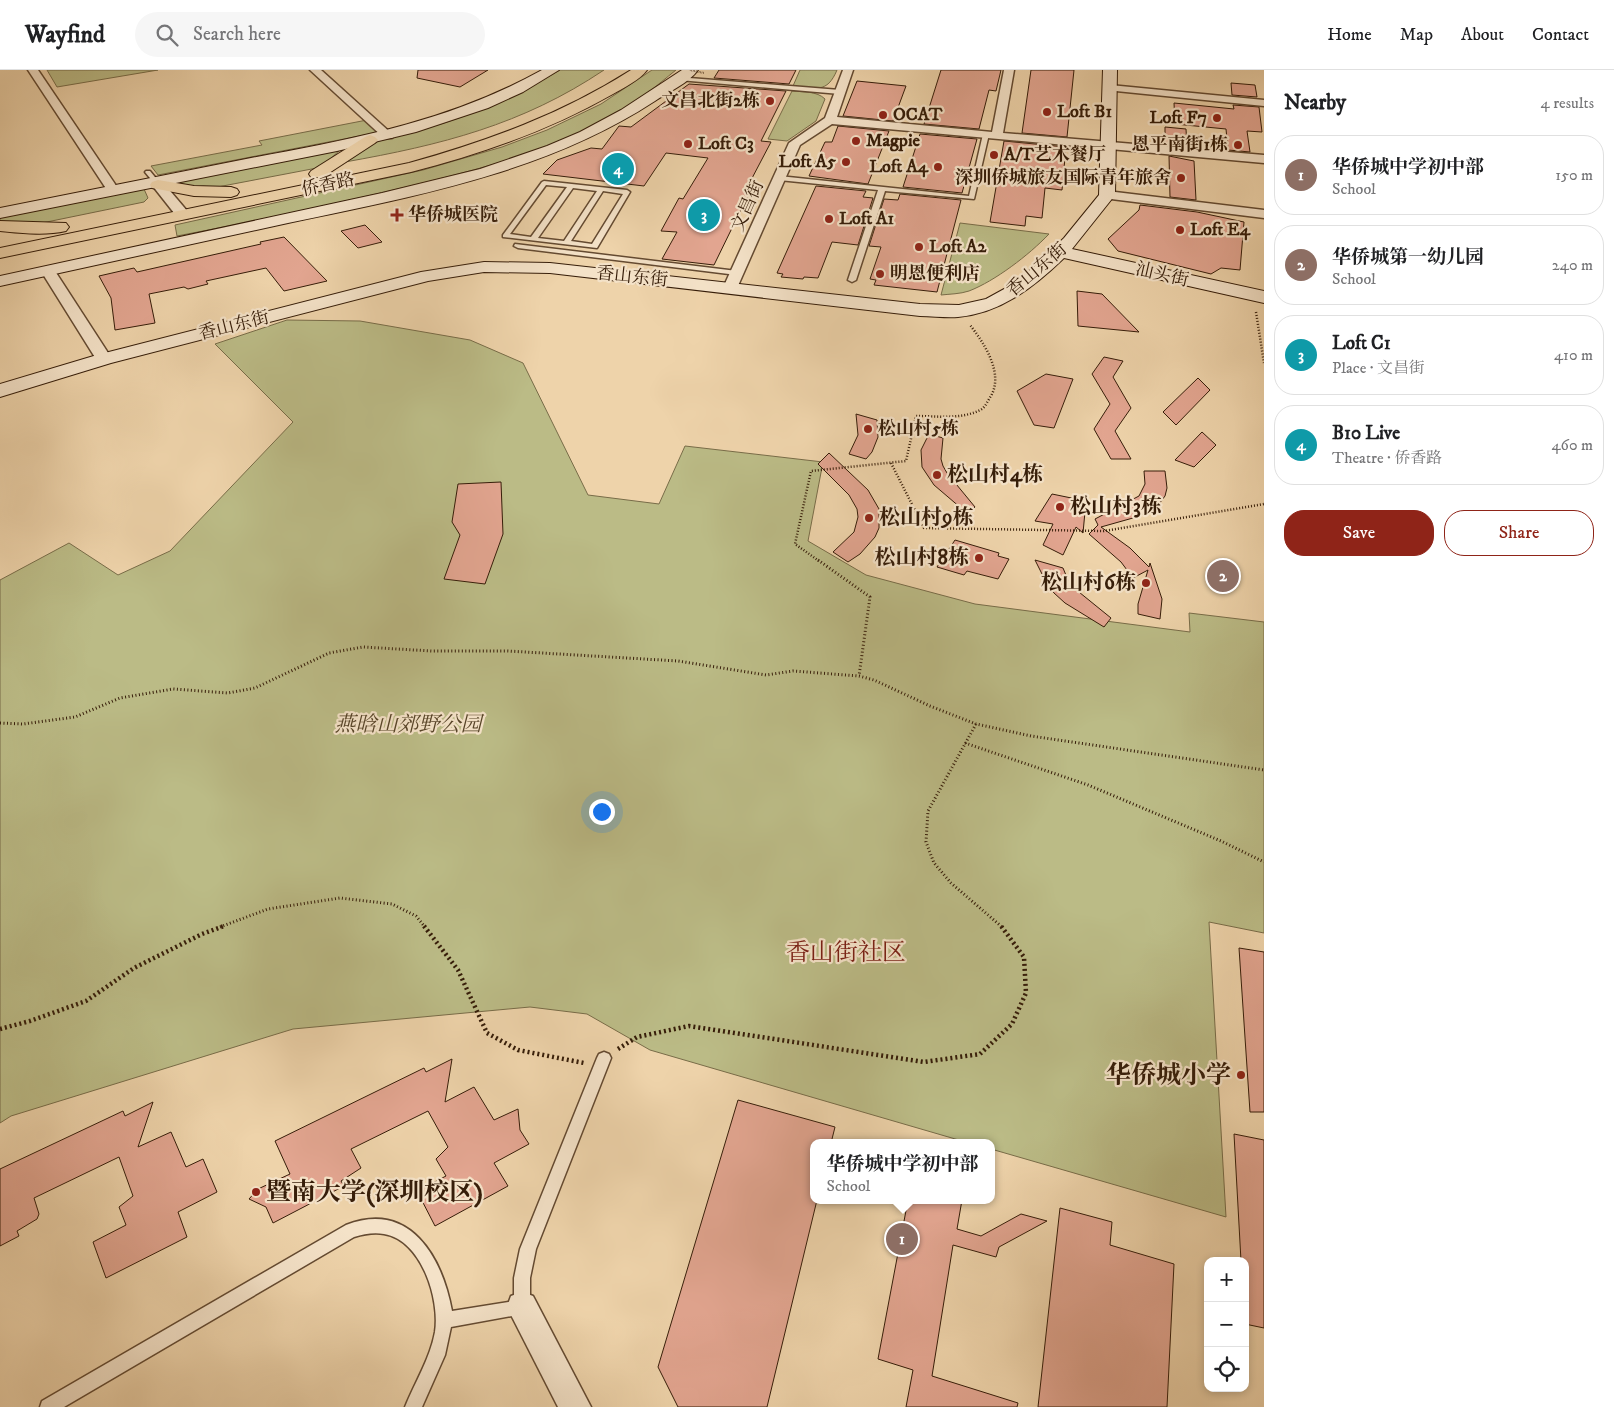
<!DOCTYPE html>
<html lang="en">
<head>
<meta charset="utf-8">
<style>
	:root { --surface:#fff; --page:#f6f6f6; --text:#202124; --muted:#757577; --line:#e0e0e0; --accent:#8f2418 }
	body { margin:0; font-family:"IM FELL DW Pica","Noto Serif SC",serif; background:var(--page); color:var(--text) }
	.controls { position:absolute; right:15px; bottom:15px; display:grid; overflow:hidden; border-radius:10px; box-shadow:0 2px 8px #0003 }
	.controls button { width:45px; height:45px; display:grid; place-items:center; padding:0; border:0; border-bottom:1px solid var(--line); background:var(--surface); color:var(--text); font:25px sans-serif }
	.you { position:absolute; left:601px; top:741px; width:18px; height:18px; margin:-12px; border:4px solid #fff; border-radius:50%; background:#1a73e8; box-shadow:0 0 0 8px #1a73e833 }
	.badge { display:grid; place-items:center; width:32px; height:32px; border-radius:50%; background:var(--accent); color:#fff; font-size:16px; font-weight:700 }
	.pin { position:absolute; translate:-50% -50%; border:2px solid #fff; box-shadow:0 1px 5px #0006 }
	.popup { position:absolute; left:810px; top:1069px; width:185px; height:65px; box-sizing:border-box; display:grid; place-content:center; border-radius:10px; background:var(--surface); filter:drop-shadow(0 1px 4px #0005); font-size:16px; white-space:nowrap; color:var(--muted) }
	.popup b { font-size:19px; color:var(--text) }
	.popup::after { content:''; position:absolute; left:50%; top:100%; margin-left:-10px; border:10px solid transparent; border-top-color:var(--surface) }
	.list { margin:0; padding:0; list-style:none }
	h2 { display:flex; justify-content:space-between; align-items:center; height:65px; margin:0; padding:0 20px; font-size:21px }
	h2 small { font-size:16px; font-weight:400; color:var(--muted) }
	.list li { display:grid; grid-template-columns:32px 1fr auto; gap:15px; align-items:center; box-sizing:border-box; height:80px; margin:0 10px 10px; padding:0 10px; border:1px solid var(--line); border-radius:20px }
	.list b { display:block; font-size:19px; white-space:nowrap }
	.list p { margin:0; font-size:16px; white-space:nowrap; color:var(--muted) }
	.list em { font-size:16px; font-style:normal; color:var(--muted) }
	.actions { display:flex; gap:10px; padding:15px 20px }
	.actions a { flex:1; padding:11px 0; border:1px solid var(--accent); border-radius:20px; text-align:center; font-size:18px; color:var(--accent) }
	.actions .main { background:var(--accent); color:#fff }
	.icon { flex:none; width:28px; height:28px; fill:none; stroke:currentColor; stroke-width:2; stroke-linecap:round; stroke-linejoin:round }
	.map { position:relative; flex:none; width:1264px; height:1337px; overflow:hidden }
	header { display:flex; align-items:center; gap:30px; box-sizing:border-box; height:70px; padding:0 25px; background:var(--surface); border-bottom:1px solid var(--line) }
	header strong { font-size:24px }
	nav { display:flex; gap:28px; margin-inline-start:auto; font-size:18px }
	.search { width:350px; height:45px; background:var(--page); display:flex; align-items:center; gap:12px; box-sizing:border-box; padding:0 18px; border-radius:28px; color:var(--muted); font-size:19px }
	main { display:flex }
	aside { flex:1; background:var(--surface) }
	.map>svg:first-child { display:block }
	.green { fill:#bbbb86; stroke:#786c48 }
	.building { fill:#e2a590; stroke:#361d09 }
	.lines { fill:none; stroke-linecap:round; stroke-linejoin:round }
	.lane-casing { stroke:#644a31; stroke-width:3 }
	.street-casing { stroke:#644a31; stroke-width:3 }
	.secondary-casing { stroke:#361d09; stroke-width:2 }
	.primary-casing { stroke:#361d09; stroke-width:2 }
	.path-far2 { stroke:#361d09; stroke-width:2.5; stroke-dasharray:1 2; stroke-linecap:butt }
	.path-far1 { stroke:#361d09; stroke-width:3; stroke-dasharray:1 2.5; stroke-linecap:butt }
	.path { stroke:#361d09; stroke-width:4.5; stroke-dasharray:2 3; stroke-linecap:butt }
	.lane { fill:#f4e2c8; fill-rule:evenodd }
	.street { fill:#f4e2c8; fill-rule:evenodd }
	.secondary { fill:#f4e2c8; fill-rule:evenodd }
	.primary { fill:#eed3aa; fill-rule:evenodd }
	.path-bridge { stroke:#361d09; stroke-width:2; stroke-dasharray:0.5 1; stroke-linecap:butt }
	.poi-dot { fill:#8f2418; stroke:#f4e2c8; stroke-width:2 }
	.labels { text-anchor:middle; dominant-baseline:central; stroke-width:4.5; stroke-linejoin:round; paint-order:stroke }
	.far-poi-label { font-size:18px; font-weight:bold; fill:#361d09; stroke:#f4e2c8; text-anchor:start }
	.far-street-label { font-size:18px; fill:#361d09; stroke:#f4e2c8 }
	.poi-label { font-size:21px; font-weight:bold; fill:#361d09; stroke:#f4e2c8; text-anchor:start }
	.park-label { font-size:21px; font-style:italic; fill:#574428; stroke:#f4e2c8 }
	.quarter-label { font-size:24px; fill:#7a1f14; stroke:#f4e2c8 }
	.near-poi-label { font-size:25px; font-weight:bold; fill:#361d09; stroke:#f4e2c8; text-anchor:end }
</style>
</head>
<body>
<header>
<strong>Wayfind</strong>
<div class="search"><svg class="icon" aria-label="search" viewBox="0 0 24 24"><circle cx="10" cy="10" r="6"/><path d="M15 15l6 6"/></svg>Search here</div>
<nav><a>Home</a><a>Map</a><a>About</a><a>Contact</a></nav>
</header>
<main>
<div class="map">
<svg width="1264" height="1337" viewBox="0 0 1264 1337">
	<rect width="100%" height="100%" fill="#eed3aa"/>
	<filter id="stains"><feTurbulence type="fractalNoise" baseFrequency=".004" numOctaves="4"/><feColorMatrix values="0 0 0 0 .2 0 0 0 0 .09 0 0 0 0 .02 0 0 0 .5 -.17"/></filter>
	<radialGradient id="worn" r=".72"><stop offset=".6" stop-color="#630" stop-opacity="0"/><stop offset="1" stop-color="#630" stop-opacity=".3"/></radialGradient>
	<g class="green">
		<path d="M47,0H158L57,17Z"/>
		<path d="M560,0H604C522,55 441,75 345,92L375,71L441,54L479,41L525,20Z"/>
		<path d="M652,0H676C656,16 637,33 615,45C544,85 464,103 385,122C316,138 247,153 177,166L175,155L423,100L502,77L547,60L601,34Z"/>
		<path d="M800,0H837C827,24 816,18 793,16Z"/>
		<path d="M792,21C803,22 817,21 825,29L816,51L787,71L768,69Z"/>
		<path d="M367,50L380,62L158,105L151,96L262,75L259,71Z"/>
		<path d="M342,78L326,93L317,98L207,119L173,112Z"/>
		<path d="M144,119L148,128L144,132L37,154L0,151V146Z"/>
		<path d="M960,153L1049,164C1029,185 995,211 969,221C960,224 950,224 941,225Z"/>
		<path d="M287,250L360,251L470,270L523,293L588,425L659,434L685,376L823,392L808,471L866,505L975,534L1190,562L1189,543L1264,552V863L1209,852L1226,1147L991,1079V1073H969L650,980L587,944L530,937L293,959L11,1046L0,1053V510L69,473L118,505L170,481L293,352L215,274Z"/>
	</g>
	<g class="building">
		<path d="M418,0H488L460,17L417,8Z"/>
		<path d="M719,0H796L789,14L714,8Z"/>
		<path d="M941,0H1001L996,21L989,20L979,59L924,54Z"/>
		<path d="M1031,0H1074L1067,67L1022,63Z"/>
		<path d="M857,11L906,16L893,51L843,46Z"/>
		<path d="M1231,13L1255,15L1257,27L1232,25Z"/>
		<path d="M689,14L786,21L761,71L771,72L750,112L754,113L714,195L662,189L677,162L661,161L679,128L683,129L708,88L666,83L644,116L543,104L557,90L591,78L602,79L619,56L631,57Z"/>
		<path d="M1174,33L1234,39L1233,35L1259,37L1262,62L1247,61L1250,82L1228,80L1226,59L1175,54Z"/>
		<path d="M838,56L889,61L868,114L809,106L825,72H832Z"/>
		<path d="M1165,57L1186,59L1187,77L1165,75Z"/>
		<path d="M920,64L977,69L962,123L903,117Z"/>
		<path d="M1004,71L1066,77L1062,120L1045,118L1042,148L1026,146L1025,156L990,152Z"/>
		<path d="M1169,86L1194,91L1196,130L1170,127Z"/>
		<path d="M816,116L866,121L863,127L873,128L858,175L832,172L818,208L804,207L803,209L781,207L783,204L777,203Z"/>
		<path d="M900,124L961,130L937,222L874,215L876,210L870,209L881,177L869,176L884,129L898,130Z"/>
		<path d="M1140,135L1197,142L1244,152L1240,200L1221,198L1211,204L1118,181L1108,169L1139,140Z"/>
		<path d="M365,155L382,172L358,178L341,161Z"/>
		<path d="M284,167L327,211L284,221L266,198L206,211L208,214L188,219L184,217L149,224L155,253L115,260L111,228L99,206L134,198L137,202L261,174L260,172Z"/>
		<path d="M1077,221L1102,224L1139,262L1078,256Z"/>
		<path d="M1104,287L1123,291L1113,307L1131,338L1115,361L1131,389H1111L1094,359L1110,334L1092,304Z"/>
		<path d="M1046,304L1073,309L1054,358L1034,355L1017,321Z"/>
		<path d="M1198,308L1210,320L1176,355L1163,342Z"/>
		<path d="M856,344L877,350L878,367L872,382L866,389L849,384L858,365Z"/>
		<path d="M1202,362L1216,375L1194,397L1175,390Z"/>
		<path d="M929,364L943,368L941,389L943,396L947,403L975,437L968,444L934,415L922,397L921,380Z"/>
		<path d="M829,383L868,420L879,439V458L875,467L860,484L848,492L833,482L854,462L858,447L857,439L849,425L818,394Z"/>
		<path d="M1144,401H1165L1167,418L1165,426L1159,434L1140,446L1101,457L1130,478L1149,497L1150,493L1162,529L1160,549L1138,544V534L1148,500L1133,508L1121,492L1089,464L1098,455L1095,449L1139,426L1145,414Z"/>
		<path d="M501,412L503,464L485,514L444,509L460,465L452,452L458,414Z"/>
		<path d="M1052,424L1086,431L1083,463L1076,457L1063,485L1043,475L1053,454L1035,451Z"/>
		<path d="M955,470L999,483L998,486L1009,489L998,509L967,501L964,505L937,497Z"/>
		<path d="M1035,490L1063,498L1068,510L1074,518L1111,548L1104,557L1065,533L1054,523L1046,512Z"/>
		<path d="M1239,878L1264,882V1042H1250Z"/>
		<path d="M452,989L445,1032L474,1017L494,1050L518,1039L520,1060L529,1074L494,1093L508,1116L435,1156L417,1121L446,1106L436,1089L448,1077L428,1041L351,1079L361,1098L341,1111L344,1116L273,1153L266,1137L249,1129L258,1119L290,1104L275,1071L424,998L426,1002Z"/>
		<path d="M738,1030L835,1057L831,1073H813V1130H817L767,1337H678L658,1297Z"/>
		<path d="M153,1032L138,1077L171,1062L186,1097L203,1089L217,1122L178,1142L187,1167L106,1208L93,1172L126,1155L119,1137L133,1126L119,1087L34,1128L39,1144L37,1149L17,1161L19,1166L0,1176V1099L123,1041L125,1046Z"/>
		<path d="M1234,1064L1264,1070V1258L1245,1254V1191H1241Z"/>
		<path d="M908,1130H962L957,1159L981,1166L1021,1144L1047,1151L999,1177L996,1187L953,1175L932,1306L1018,1333L1017,1337H906L913,1300L878,1289Z"/>
		<path d="M1060,1138L1112,1152L1110,1175L1174,1194L1167,1337H1038Z"/>
	</g>
	<g class="lines">
		<defs>
			<g id="lane">
				<path d="M677,7L840,20L843,22L840,24L679,10Z"/>
				<path d="M986,62L989,64L974,129L885,121L856,210L852,212L848,210L878,120L779,110L776,108L779,106L969,126L983,64Z"/>
				<path d="M146,101H150L159,112L158,113H154L145,102Z"/>
				<path d="M544,111L627,120L630,122L597,178L503,167V165L542,112ZM546,115L567,117L531,167L510,164ZM573,118L597,121L564,171L538,168ZM603,121L623,124L592,174L571,171Z"/>
				<path d="M515,174L737,201L741,203L737,205L518,178L514,176Z"/>
				<path d="M604,982L609,984L611,988L536,1179L530,1208V1237L528,1243L451,1257L445,1285L422,1337H405C415,1312 430,1289 435,1262C440,1230 422,1170 384,1164C374,1162 364,1164 354,1167L64,1337H40L42,1331L346,1155C410,1130 442,1187 452,1241L514,1231V1208L520,1179L597,988L599,984Z"/>
			</g>
			<g id="street">
				<path d="M28,0H38L119,120L117,123H109Z"/>
				<path d="M310,0H321L392,64L394,66L392,68H384Z"/>
				<path d="M843,0H853L837,47L992,62L1004,0H1014L1003,63L1264,85V93L832,54L800,75L737,218L735,221H725L723,218L789,73L825,48Z"/>
				<path d="M1110,15L1264,30V36L1106,20L1105,18L1106,16Z"/>
				<path d="M156,108L160,109L188,142L189,145L188,148H178L152,115L150,112L152,109Z"/>
				<path d="M1107,121L1264,140V148L1103,128L1101,125Z"/>
				<path d="M48,197L53,198L112,289L109,292H99L96,289L41,201Z"/>
				<path d="M522,1222L533,1226L591,1337H558L507,1237L511,1226Z"/>
			</g>
			<g id="secondary">
				<path d="M542,0H559L523,22L488,38L416,62L337,81L0,148V138C82,122 164,105 246,89C351,69 447,53 542,0Z"/>
				<path d="M682,0H698C689,13 668,22 655,31C545,103 415,126 288,153C192,174 96,195 0,216V206L382,123L480,99L547,76L580,62L621,40Z"/>
				<path d="M1103,0H1117L1115,125L1072,179L1264,221V233L1064,188C1034,217 1001,243 958,247C946,248 933,246 920,246L550,203L484,202L428,211L111,293L0,327V314L97,285L421,202L484,192L550,193L920,234L959,235L986,229L1006,218L1034,197L1064,168L1099,125Z"/>
			</g>
			<g id="primary">
				<path d="M631,0H647C640,10 623,18 613,24C550,60 482,84 411,102L0,188V178L409,93C488,71 562,44 631,0Z"/>
				<path d="M370,65L375,67L378,70L375,73L323,107H311L309,104L311,101L365,67Z"/>
				<path d="M158,110L194,116L231,117L237,119L239,122L237,125L231,127L194,126L152,118L150,115L152,112Z"/>
				<path d="M0,151L66,153L69,157L66,161C45,166 21,163 0,161Z"/>
			</g>
		</defs>
		<use href="#lane" class="lane-casing"/>
		<use href="#street" class="street-casing"/>
		<use href="#secondary" class="secondary-casing"/>
		<use href="#primary" class="primary-casing"/>
		<g class="path-far2">
			<path d="M1256,242L1264,293"/>
			<path d="M891,393L924,458L1104,461L1264,434"/>
			<path d="M819,491L795,474L811,401L906,391L916,346C936,346 963,350 982,339C986,336 988,330 991,326C1004,303 984,273 970,255"/>
		</g>
		<g class="path-far1">
			<path d="M818,490L870,527L859,606"/>
			<path d="M0,653L23,654L75,647L120,628L173,619L228,623L255,618L329,583L363,577L432,581H508L678,591L766,605L793,601L859,606L874,610L930,636L976,654L1031,666L1264,700"/>
			<path d="M976,654L928,741L926,772L934,793L951,813L1002,857"/>
			<path d="M965,673L1088,715L1221,771L1264,792"/>
			<path d="M220,857L268,839L340,828L392,834L416,846L425,857"/>
		</g>
		<g class="path">
			<path d="M424,856L458,900L487,963L518,980L584,993"/>
			<path d="M0,959L30,951L86,931L134,898L202,864L224,856"/>
			<path d="M618,979L637,967L689,956L924,992L980,984L1012,954L1026,923L1024,887L1001,856"/>
		</g>
		<use href="#lane" class="lane"/>
		<use href="#street" class="street"/>
		<use href="#secondary" class="secondary"/>
		<use href="#primary" class="primary"/>
		<path class="path-bridge" d="M690,0L704,3"/>
	</g>
	<g class="poi-dot">
		<circle cx="770" cy="31" r="5"/>
		<circle cx="1047" cy="42" r="5"/>
		<circle cx="883" cy="45" r="5"/>
		<circle cx="1217" cy="48" r="5"/>
		<circle cx="856" cy="71" r="5"/>
		<circle cx="688" cy="74" r="5"/>
		<circle cx="1238" cy="75" r="5"/>
		<circle cx="994" cy="85" r="5"/>
		<circle cx="846" cy="92" r="5"/>
		<circle cx="938" cy="97" r="5"/>
		<circle cx="1181" cy="108" r="5"/>
		<path d="M394.5 137.5h5v5h5v5h-5v5h-5v-5h-5v-5h5z"/>
		<circle cx="829" cy="149" r="5"/>
		<circle cx="1180" cy="160" r="5"/>
		<circle cx="919" cy="177" r="5"/>
		<circle cx="880" cy="204" r="5"/>
		<circle cx="868" cy="359" r="5"/>
		<circle cx="937" cy="405" r="5"/>
		<circle cx="1060" cy="437" r="5"/>
		<circle cx="869" cy="448" r="5"/>
		<circle cx="979" cy="488" r="5"/>
		<circle cx="1146" cy="513" r="5"/>
		<circle cx="1241" cy="1005" r="5"/>
		<circle cx="256" cy="1122" r="5"/>
	</g>
	<g class="labels">
		<g class="far-poi-label">
			<text x="760" y="31" text-anchor="end">文昌北街2栋</text>
			<text x="1057" y="42">Loft B1</text>
			<text x="893" y="45">OCAT</text>
			<text x="1207" y="48" text-anchor="end">Loft F7</text>
			<text x="866" y="71">Magpie</text>
			<text x="698" y="74">Loft C3</text>
			<text x="1228" y="75" text-anchor="end">恩平南街1栋</text>
			<text x="1004" y="85">A/T艺术餐厅</text>
			<text x="836" y="92" text-anchor="end">Loft A5</text>
			<text x="928" y="97" text-anchor="end">Loft A4</text>
			<text x="1171" y="108" text-anchor="end">深圳侨城旅友国际青年旅舍</text>
			<text x="408" y="145">华侨城医院</text>
			<text x="839" y="149">Loft A1</text>
			<text x="1190" y="160">Loft E4</text>
			<text x="929" y="177">Loft A2</text>
			<text x="890" y="204">明恩便利店</text>
			<text x="878" y="359">松山村5栋</text>
		</g>
		<g class="far-street-label">
			<text transform="translate(328 115) rotate(-12)">侨香路</text>
			<text transform="translate(748 136) rotate(-66)">文昌街</text>
			<text transform="translate(1037 200) rotate(-40)">香山东街</text>
			<text transform="translate(1162 205) rotate(13)">汕头街</text>
			<text transform="translate(632 207) rotate(6)">香山东街</text>
			<text transform="translate(234 256) rotate(-14)">香山东街</text>
		</g>
		<g class="poi-label">
			<text x="947" y="405">松山村4栋</text>
			<text x="1070" y="437">松山村3栋</text>
			<text x="879" y="448">松山村9栋</text>
			<text x="969" y="488" text-anchor="end">松山村8栋</text>
			<text x="1136" y="513" text-anchor="end">松山村6栋</text>
		</g>
		<g class="park-label">
			<text x="408" y="655">燕晗山郊野公园</text>
		</g>
		<g class="quarter-label">
			<text x="846" y="883">香山街社区</text>
		</g>
		<g class="near-poi-label">
			<text x="1231" y="1005">华侨城小学</text>
			<text x="266" y="1122" text-anchor="start">暨南大学(深圳校区)</text>
		</g>
	</g>
	<rect width="100%" height="100%" filter="url(#stains)"/>
	<rect width="100%" height="100%" fill="url(#worn)"/>
</svg>
<div class="controls">
<button>+</button>
<button>−</button>
<button><svg class="icon" aria-label="locate" viewBox="0 0 24 24"><circle cx="12" cy="12" r="6"/><path d="M12 2v4M12 18v4M2 12h4M18 12h4"/></svg></button>
</div>
<div class="you"></div>
<div class="pin badge" style="left:902px;top:1169px;background:#8d6e63">1</div>
<div class="popup"><b>华侨城中学初中部</b>School</div>
<div class="pin badge" style="left:1223px;top:506px;background:#8d6e63">2</div>
<div class="pin badge" style="left:704px;top:145px;background:#0f9aa8">3</div>
<div class="pin badge" style="left:618px;top:99px;background:#0f9aa8">4</div>
</div>
<aside>
<h2>Nearby<small>4 results</small></h2>
<ul class="list">
<li><span class="badge" style="background:#8d6e63">1</span><div><b>华侨城中学初中部</b><p>School</p></div><em>150 m</em></li>
<li><span class="badge" style="background:#8d6e63">2</span><div><b>华侨城第一幼儿园</b><p>School</p></div><em>240 m</em></li>
<li><span class="badge" style="background:#0f9aa8">3</span><div><b>Loft C1</b><p>Place · 文昌街</p></div><em>410 m</em></li>
<li><span class="badge" style="background:#0f9aa8">4</span><div><b>B10 Live</b><p>Theatre · 侨香路</p></div><em>460 m</em></li>
</ul>
<div class="actions"><a class="main">Save</a><a>Share</a></div>
</aside>
</main>
</body>
</html>
